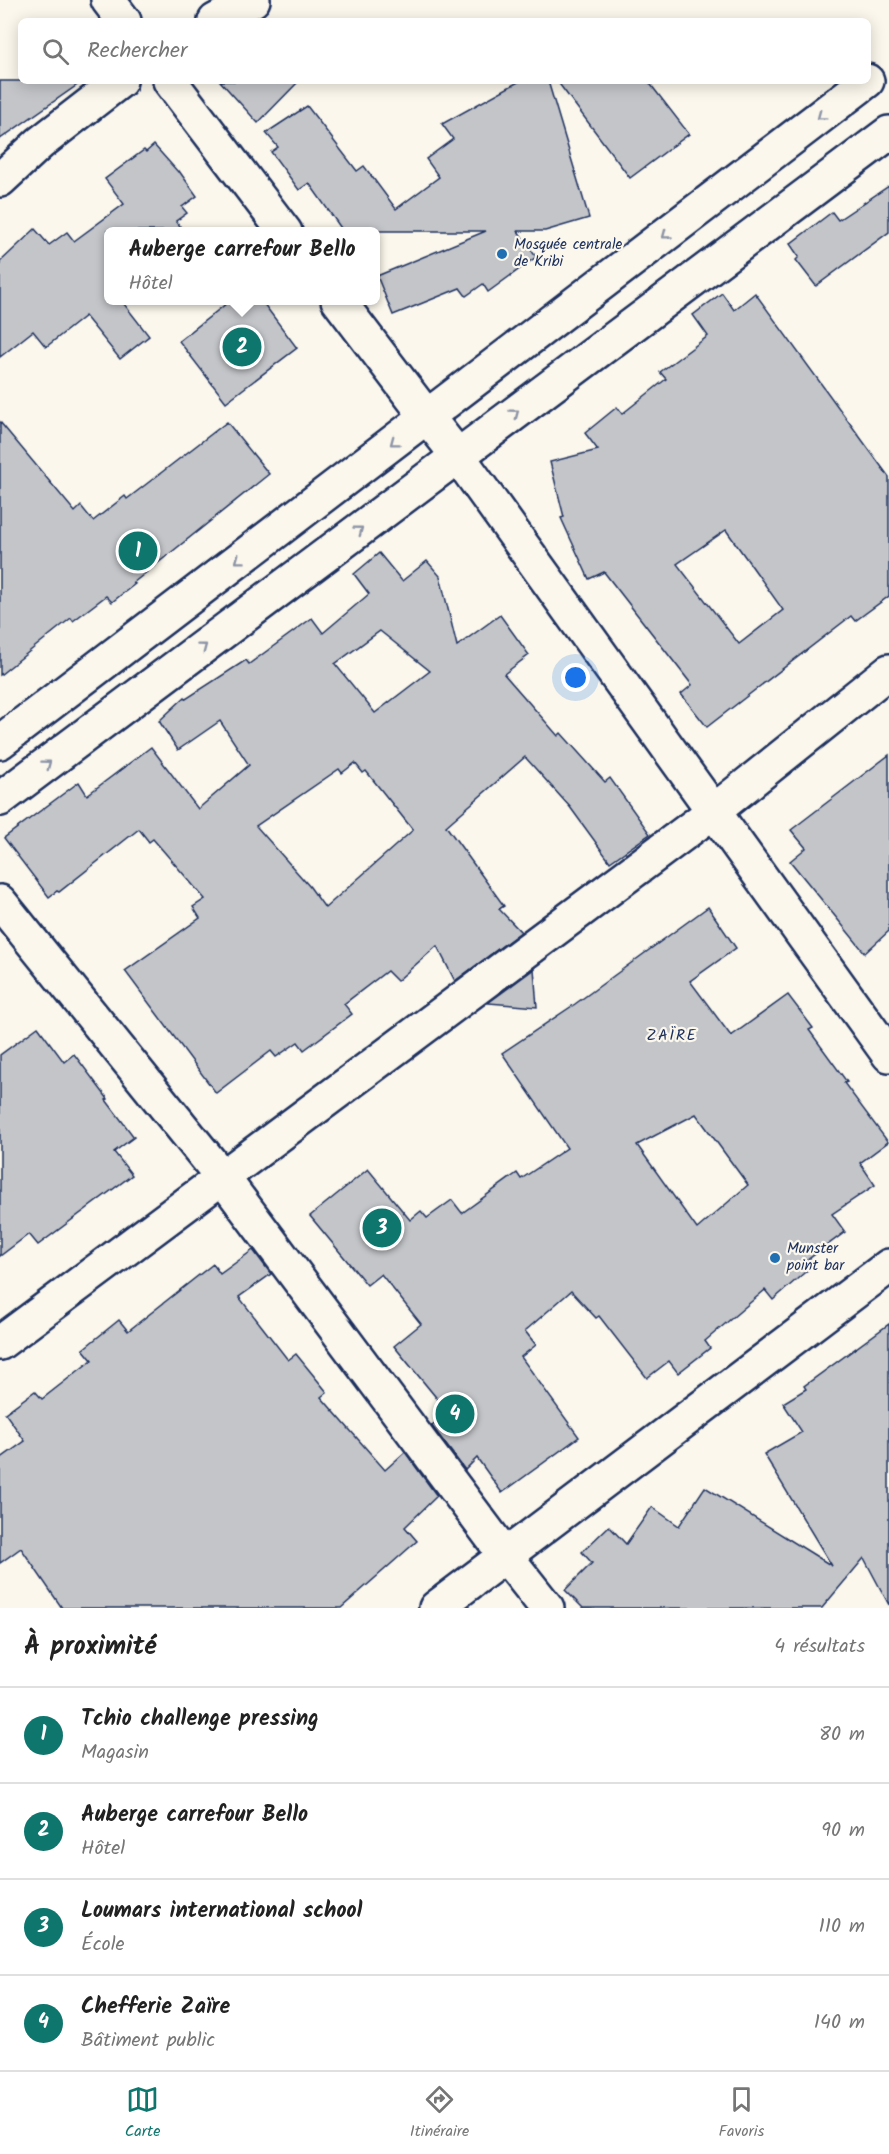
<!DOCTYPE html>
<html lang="fr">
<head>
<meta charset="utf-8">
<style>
	:root { --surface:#fff; --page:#f6f6f6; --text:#222; --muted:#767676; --line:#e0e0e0; --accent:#0f766e }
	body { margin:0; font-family:Kalam,sans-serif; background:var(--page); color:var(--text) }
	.you { position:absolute; left:576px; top:678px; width:21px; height:21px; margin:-15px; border:4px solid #fff; border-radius:50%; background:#1a73e8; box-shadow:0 0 0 9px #1a73e833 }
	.badge { display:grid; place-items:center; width:39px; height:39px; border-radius:50%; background:var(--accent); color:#fff; font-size:20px; font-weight:700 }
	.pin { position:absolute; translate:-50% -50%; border:3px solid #fff; box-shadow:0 2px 6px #0006 }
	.popup { position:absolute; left:104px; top:227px; width:276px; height:78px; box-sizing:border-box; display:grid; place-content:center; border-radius:9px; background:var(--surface); filter:drop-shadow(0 2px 4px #0005); font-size:20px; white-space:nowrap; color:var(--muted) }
	.popup b { font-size:22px; color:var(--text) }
	.popup::after { content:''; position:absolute; left:50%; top:100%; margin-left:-12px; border:12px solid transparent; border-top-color:var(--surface) }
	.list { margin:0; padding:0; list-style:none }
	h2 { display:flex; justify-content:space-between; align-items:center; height:78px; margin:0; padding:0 24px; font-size:26px }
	h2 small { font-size:20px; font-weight:400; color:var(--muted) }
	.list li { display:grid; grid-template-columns:39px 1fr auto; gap:18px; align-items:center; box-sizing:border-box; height:96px; padding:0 24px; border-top:2px solid var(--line) }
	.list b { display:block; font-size:22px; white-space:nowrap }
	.list p { margin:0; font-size:20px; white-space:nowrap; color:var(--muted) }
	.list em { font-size:20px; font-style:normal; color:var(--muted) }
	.icon { flex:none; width:33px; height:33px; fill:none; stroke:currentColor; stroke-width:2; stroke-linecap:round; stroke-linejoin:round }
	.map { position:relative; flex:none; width:889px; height:1608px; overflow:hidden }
	.search { position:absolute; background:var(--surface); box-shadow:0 3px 15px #0003; left:18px; right:18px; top:18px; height:66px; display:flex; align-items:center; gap:15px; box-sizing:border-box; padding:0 21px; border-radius:9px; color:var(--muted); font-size:22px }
	.sheet { height:462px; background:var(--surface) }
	nav { display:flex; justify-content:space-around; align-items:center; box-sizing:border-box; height:84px; border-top:2px solid var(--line); background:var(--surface); font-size:16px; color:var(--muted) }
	nav a { display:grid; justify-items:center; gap:3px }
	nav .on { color:var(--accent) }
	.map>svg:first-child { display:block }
	.building { fill:#c3c5c9; stroke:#1b2f5e; stroke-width:1.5; fill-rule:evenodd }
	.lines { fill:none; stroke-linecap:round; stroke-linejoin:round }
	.minor-casing { stroke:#1b2f5e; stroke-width:38 }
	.primary-casing { stroke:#1b2f5e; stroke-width:38 }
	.minor { stroke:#fbf7ec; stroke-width:33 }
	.primary { stroke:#fbf7ec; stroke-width:33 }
	.oneway { stroke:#8b93a5 }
	.poi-dot { fill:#1f6fb2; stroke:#fbf7ec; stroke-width:2 }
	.labels { text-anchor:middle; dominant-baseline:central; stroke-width:4.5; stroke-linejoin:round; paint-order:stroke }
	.poi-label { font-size:15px; fill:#1b2f5e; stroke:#fbf7ec; text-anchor:start }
	.neighbourhood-label { font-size:16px; letter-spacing:1.5px; fill:#1b2f5e; stroke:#fbf7ec }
</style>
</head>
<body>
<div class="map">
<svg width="889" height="1608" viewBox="0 0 889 1608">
	<rect width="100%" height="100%" fill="#fbf7ec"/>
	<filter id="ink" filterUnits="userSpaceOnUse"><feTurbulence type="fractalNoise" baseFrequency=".0167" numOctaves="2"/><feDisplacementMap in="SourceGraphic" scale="12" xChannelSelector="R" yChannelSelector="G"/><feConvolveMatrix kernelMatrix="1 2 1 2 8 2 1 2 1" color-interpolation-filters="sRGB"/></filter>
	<g filter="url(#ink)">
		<g class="building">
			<path d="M0,81H83L0,139Z"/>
			<path d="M220,81H299L258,123Z"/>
			<path d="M520,81H548L589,218L545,231H518L536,257L488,292L483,284L466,296L460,288L393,315L377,276L486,231H343L309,183L299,190L271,152L278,147L266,133L307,106L357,171L364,166L396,209L439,177L426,159L453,139L442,124Z"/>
			<path d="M557,81H648L689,134L630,178Z"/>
			<path d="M154,145L178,172L179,171L197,196L182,207L187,213L176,221L184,231H108V276L104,280L108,285V300H121L149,336L120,359L85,316L46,347L33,331L0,357V262L35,229L49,245L67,232L74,241L124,204L105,179L144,150L146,152Z"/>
			<path d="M889,186V232L816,286L796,260L799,257L790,244L832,212L838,220Z"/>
			<path d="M722,293L734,310L755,293L889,477V596L855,621L851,616L707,727L681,694L692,685L604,572L589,579L561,518L564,517L550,462L598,450L585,433L617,407L622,414L666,379L660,372L708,336L693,315ZM726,530L783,610L739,644L677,564Z"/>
			<path d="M231,300H261L297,348L226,402L179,341Z"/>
			<path d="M0,422L75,512L81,506L93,521L125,496L127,499L227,422L269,474L133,583L135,584L112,602L106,596L73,621L71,618L0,675Z"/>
			<path d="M379,553L402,581L427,561L440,576L457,646L500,615L529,655L504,674L558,736L561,733L605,782L610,778L650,834L610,862L570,807L525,757L446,826L504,906L499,909L521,932L455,981L437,946L397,981L387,971L344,1004L352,1014L304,1050L298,1042L276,1057L271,1051L216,1093L125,971L200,918L193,907L205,899L153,839L149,842L139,829L59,892L57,891L49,897L4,838L79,782L87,795L151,747L198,809L249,765L220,721L178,750L159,721L185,697L186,699L246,660L249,664L312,618L323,633L369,594L354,574ZM380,631L430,671L375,713L335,664ZM355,763L363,773L366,771L413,830L325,908L310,887L256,826L339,769L342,773Z"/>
			<path d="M889,755V931L865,953L790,861L806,848L791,830Z"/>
			<path d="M708,907L736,948L690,981L731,1036L788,995L813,1028L809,1030L847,1082L844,1083L888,1142L860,1163L875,1185L832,1214L845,1232L806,1261L811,1267L773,1300L765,1290L705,1341L710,1348L678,1373L669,1361L647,1378L599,1316L596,1318L571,1291L525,1331L536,1345L521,1357L579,1437L502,1493L477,1458L465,1470L432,1426L448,1412L394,1346L421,1324L381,1274L367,1285L310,1216L368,1169L410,1220L421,1211L427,1218L452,1200L462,1213L517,1173L521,1179L567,1148L502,1053L575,1004ZM696,1114L748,1185L697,1229L637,1145Z"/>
			<path d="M534,969L537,1007L488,1003Z"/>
			<path d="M38,1027L64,1062L74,1054L108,1099L106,1100L134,1137L114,1152L132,1175L38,1245L29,1234L0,1256V1055Z"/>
			<path d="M253,1250L271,1274L239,1297L288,1360L296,1354L327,1392L321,1397L385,1470L405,1452L437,1496L405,1527L417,1541L341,1608H62L21,1548L0,1563V1459L25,1441L5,1413L35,1391L42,1399L92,1360L83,1349L119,1320L128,1331L213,1264L220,1274Z"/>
			<path d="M889,1324V1605L864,1558L822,1608H583L565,1590L592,1563L582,1552L609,1526L626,1544L652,1507L679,1526L705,1487L832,1566L764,1454L802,1432L783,1403L806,1389L804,1386Z"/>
		</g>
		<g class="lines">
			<defs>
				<g id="minor">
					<path d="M215,21L253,0"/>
					<path d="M0,180L40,143L120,81"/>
					<path d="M458,456L889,1055"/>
					<path d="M0,902L223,1178L505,1555L547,1608"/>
					<path d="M0,1343L714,811L889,671"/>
					<path d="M436,1608L889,1266"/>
				</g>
				<g id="primary">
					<path d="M108,0L124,21"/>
					<path d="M170,81L285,232"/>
					<path d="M338,300L427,417L458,456"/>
					<path d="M0,742L867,81"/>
					<path d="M0,799L889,133"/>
				</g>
			</defs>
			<use href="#minor" class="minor-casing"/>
			<use href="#primary" class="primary-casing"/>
			<use href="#minor" class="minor"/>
			<use href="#primary" class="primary"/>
		</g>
		<defs><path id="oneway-chevron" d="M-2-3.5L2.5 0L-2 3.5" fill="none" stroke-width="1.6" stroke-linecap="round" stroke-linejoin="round" transform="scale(1.5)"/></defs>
		<g class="oneway">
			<use href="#oneway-chevron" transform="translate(821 116) rotate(143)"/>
			<use href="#oneway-chevron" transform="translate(666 235) rotate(143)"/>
			<use href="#oneway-chevron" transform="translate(515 413) rotate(-37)"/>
			<use href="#oneway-chevron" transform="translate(394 442) rotate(143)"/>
			<use href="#oneway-chevron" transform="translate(359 530) rotate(-37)"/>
			<use href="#oneway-chevron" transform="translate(239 560) rotate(143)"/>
			<use href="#oneway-chevron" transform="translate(203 647) rotate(-37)"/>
			<use href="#oneway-chevron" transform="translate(47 764) rotate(-37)"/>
		</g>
	</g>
	<g class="poi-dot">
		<circle cx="502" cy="254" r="6"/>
		<circle cx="775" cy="1258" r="6"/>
	</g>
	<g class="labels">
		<g class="poi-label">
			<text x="514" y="245">Mosquée centrale<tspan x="514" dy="17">de Kribi</tspan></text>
			<text x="787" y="1249">Munster<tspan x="787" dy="17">point bar</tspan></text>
		</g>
		<g class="neighbourhood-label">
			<text x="672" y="1035">ZAÏRE</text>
		</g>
	</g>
</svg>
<div class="you"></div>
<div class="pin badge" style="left:138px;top:551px">1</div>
<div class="pin badge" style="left:242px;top:347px">2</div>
<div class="popup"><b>Auberge carrefour Bello</b>Hôtel</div>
<div class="pin badge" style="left:382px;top:1228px">3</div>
<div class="pin badge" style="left:455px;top:1414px">4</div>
<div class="search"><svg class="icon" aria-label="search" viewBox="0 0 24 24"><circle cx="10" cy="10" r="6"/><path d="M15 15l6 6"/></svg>Rechercher</div>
</div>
<section class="sheet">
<h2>À proximité<small>4 résultats</small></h2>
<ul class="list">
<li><span class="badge">1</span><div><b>Tchio challenge pressing</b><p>Magasin</p></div><em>80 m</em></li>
<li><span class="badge">2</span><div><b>Auberge carrefour Bello</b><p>Hôtel</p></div><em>90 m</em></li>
<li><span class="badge">3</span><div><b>Loumars international school</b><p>École</p></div><em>110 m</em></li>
<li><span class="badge">4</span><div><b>Chefferie Zaïre</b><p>Bâtiment public</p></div><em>140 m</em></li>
</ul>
</section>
<nav>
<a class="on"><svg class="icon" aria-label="map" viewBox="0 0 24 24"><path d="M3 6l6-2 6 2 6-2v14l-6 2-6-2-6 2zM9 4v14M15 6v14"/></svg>Carte</a>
<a><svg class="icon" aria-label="directions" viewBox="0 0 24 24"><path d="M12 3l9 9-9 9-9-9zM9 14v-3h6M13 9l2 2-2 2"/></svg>Itinéraire</a>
<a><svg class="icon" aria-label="saved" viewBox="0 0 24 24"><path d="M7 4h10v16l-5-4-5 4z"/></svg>Favoris</a>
</nav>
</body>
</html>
